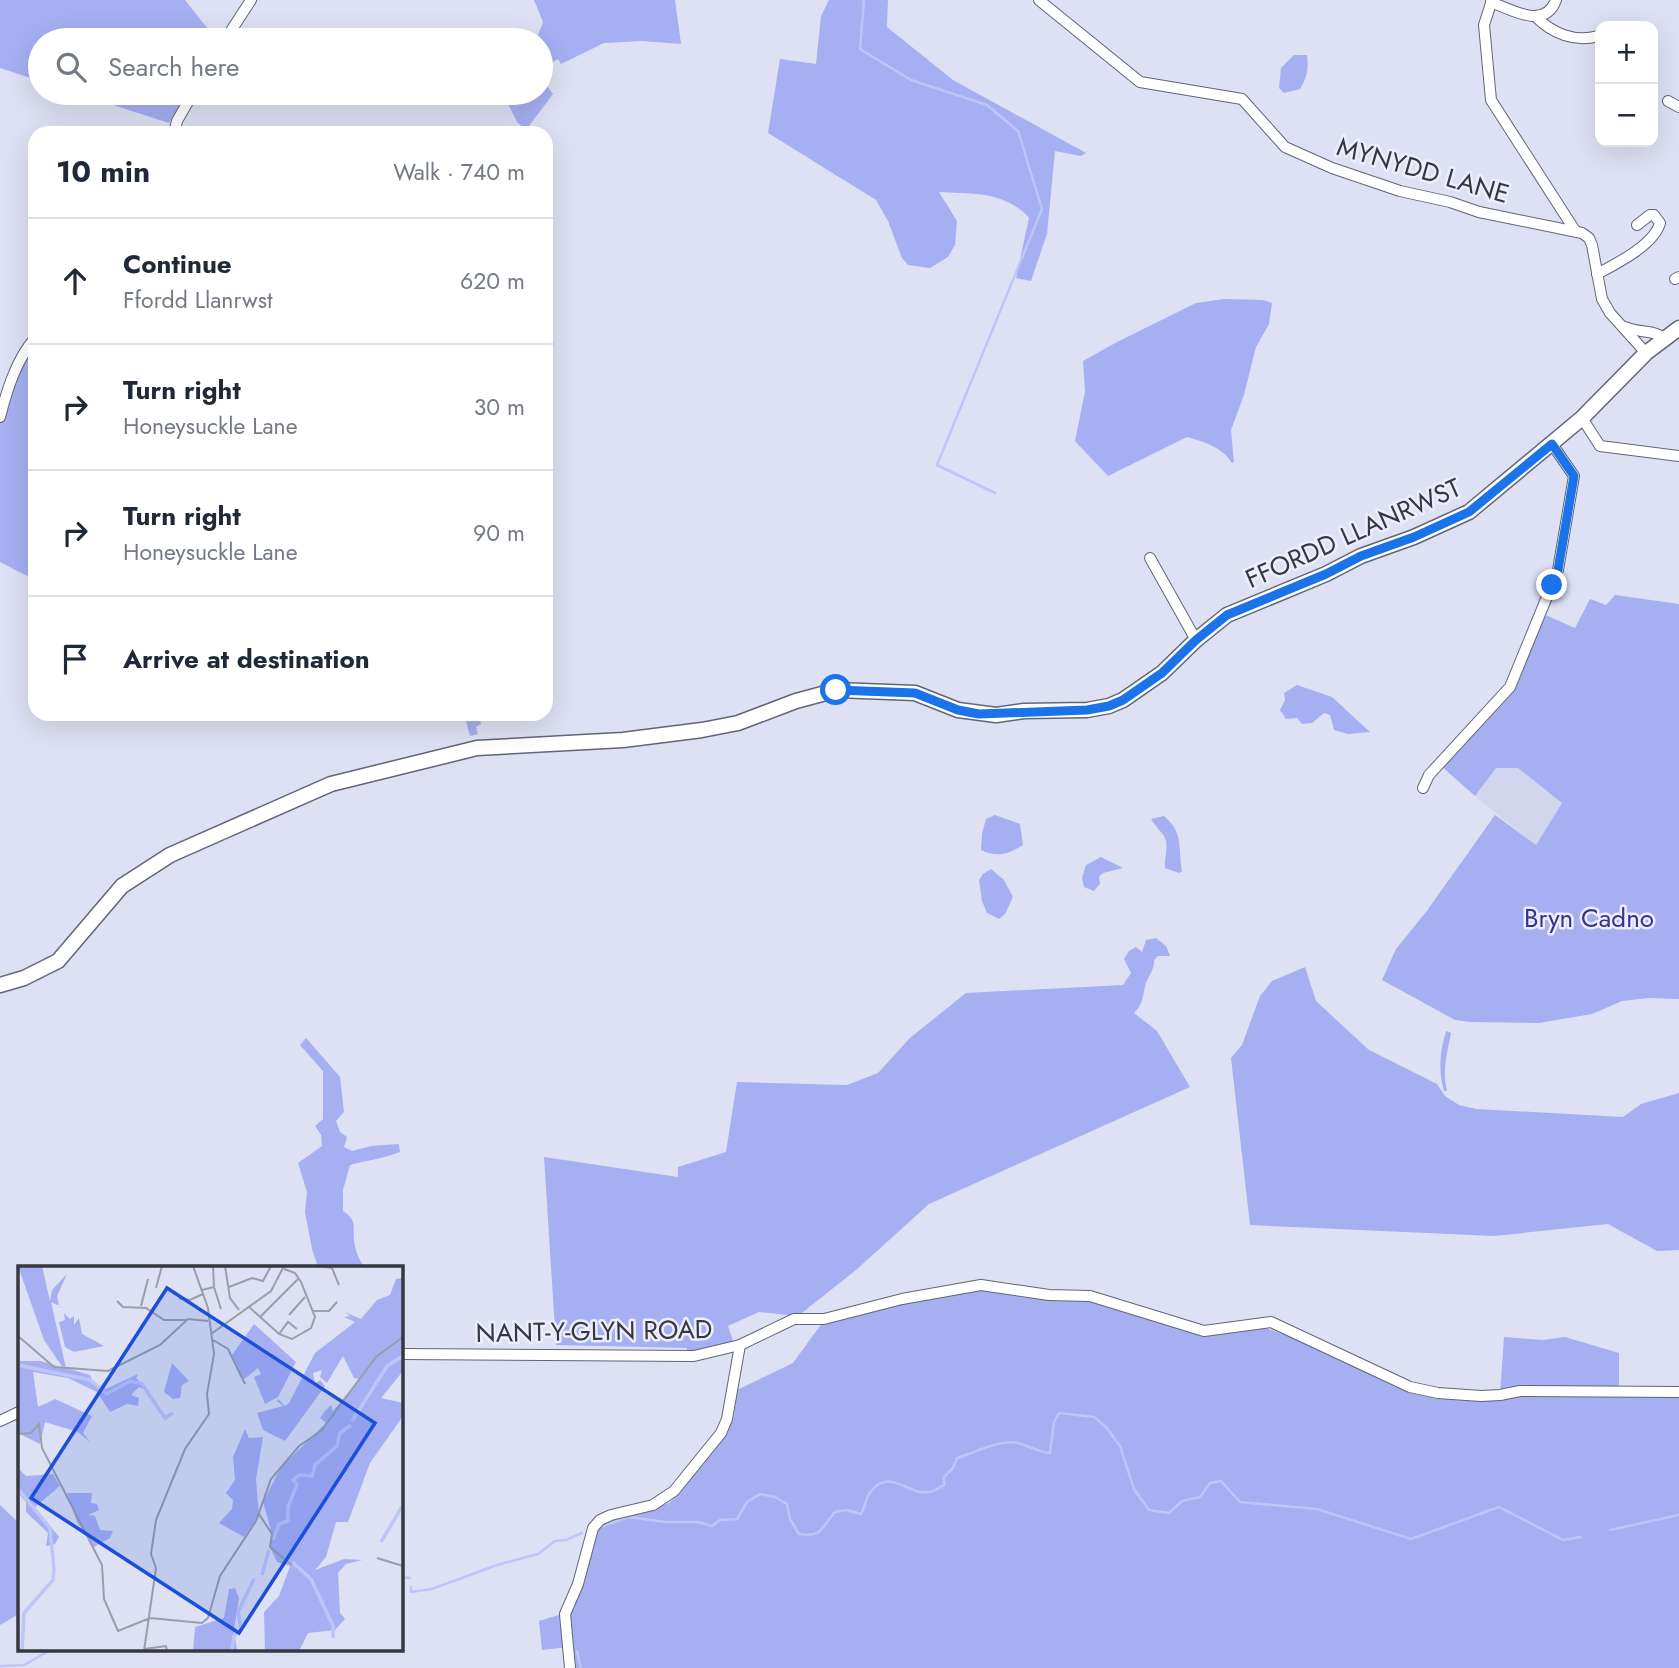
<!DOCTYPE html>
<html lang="en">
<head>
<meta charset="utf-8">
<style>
	:root { --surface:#fff; --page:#f2f2f3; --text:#1f2937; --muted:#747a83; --line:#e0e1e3 }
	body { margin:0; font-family:Jost,sans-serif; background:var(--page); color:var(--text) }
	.controls { position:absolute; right:21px; top:21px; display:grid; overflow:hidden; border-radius:14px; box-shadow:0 7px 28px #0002 }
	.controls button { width:63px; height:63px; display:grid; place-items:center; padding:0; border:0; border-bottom:2px solid var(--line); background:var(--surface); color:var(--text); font:35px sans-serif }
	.stop { position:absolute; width:21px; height:21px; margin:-16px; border:5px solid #1a73e8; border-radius:50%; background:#fff }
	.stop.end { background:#1a73e8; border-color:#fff; box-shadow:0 2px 7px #0008 }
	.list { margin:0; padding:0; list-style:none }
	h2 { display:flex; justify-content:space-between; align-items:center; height:91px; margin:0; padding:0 28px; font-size:30px }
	h2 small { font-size:23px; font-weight:400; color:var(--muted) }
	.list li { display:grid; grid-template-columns:46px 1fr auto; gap:21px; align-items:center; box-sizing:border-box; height:126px; padding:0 28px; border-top:2px solid var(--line) }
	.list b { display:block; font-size:26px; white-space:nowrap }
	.list p { margin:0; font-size:23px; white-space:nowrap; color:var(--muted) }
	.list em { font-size:23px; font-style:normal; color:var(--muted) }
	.icon { flex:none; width:38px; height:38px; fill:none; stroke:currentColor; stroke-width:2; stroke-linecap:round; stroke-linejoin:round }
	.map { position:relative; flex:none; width:1679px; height:1668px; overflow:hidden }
	.search { position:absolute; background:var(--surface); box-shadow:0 7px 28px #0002; left:28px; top:28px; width:525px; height:77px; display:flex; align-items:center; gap:18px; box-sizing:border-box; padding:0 24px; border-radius:38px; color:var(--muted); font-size:26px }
	.panel { position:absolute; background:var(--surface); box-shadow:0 7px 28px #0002; left:28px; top:126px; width:525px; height:595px; border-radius:21px }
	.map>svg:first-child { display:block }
	.built { fill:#d1d5ee }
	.green { fill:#a6aff2 }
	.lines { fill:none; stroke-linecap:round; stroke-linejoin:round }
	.stream { stroke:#bec6f9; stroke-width:2.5 }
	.minor-casing { stroke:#626574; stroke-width:12 }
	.secondary-casing { stroke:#626574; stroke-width:17 }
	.minor { stroke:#fff; stroke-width:10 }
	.secondary { stroke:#fff; stroke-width:14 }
	.route { stroke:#1a73e8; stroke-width:9 }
	.labels { text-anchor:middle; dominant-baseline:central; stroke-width:5; stroke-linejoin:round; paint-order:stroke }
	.street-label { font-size:26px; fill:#37383f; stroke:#eceefd }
	.park-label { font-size:26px; fill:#353290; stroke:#eceefd }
	.inset-river { fill:none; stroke:#bec6f9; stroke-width:3.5 }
	.inset-road { fill:none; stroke:#9b9dab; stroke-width:2 }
	.view { fill:#1d4ed8; fill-opacity:0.15; stroke:#1d4ed8; stroke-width:3.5 }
	.inset-edge { fill:none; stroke:#37383f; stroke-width:3.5 }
</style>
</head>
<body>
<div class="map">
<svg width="1679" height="1668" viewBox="0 0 1679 1668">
	<rect width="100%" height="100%" fill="#dee1f3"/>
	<path class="built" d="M1496,768H1518L1562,802L1536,846L1475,796Z"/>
	<g class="green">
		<path d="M0,0H185L216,39L40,40V81L0,68Z"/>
		<path d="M534,0H675L681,44L642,41L604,43L561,64L558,59L549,64L542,79L553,94L526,130L517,122L507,102L512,93H541V40H536L543,22Z"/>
		<path d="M829,0H888L887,27L953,80L1086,153L1081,156L1055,151L1047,234L1031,281L1016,278L1029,218C1005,191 973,194 939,192L957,221L955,245L948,257L930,268L908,265L902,258L888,221L876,200L768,133L780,59L816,64L821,16Z"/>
		<path d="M1294,55H1307C1309,68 1307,77 1300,89L1284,93L1279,88L1281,68Z"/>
		<path d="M76,93H186L169,123Z"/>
		<path d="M1224,299L1263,300L1272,303L1269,324L1256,347L1244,395L1231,430L1234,462L1232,463C1222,447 1205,442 1187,437L1108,476L1075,441L1085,392L1083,361L1117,342L1196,303Z"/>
		<path d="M35,338V580L0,562V417L7,389Z"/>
		<path d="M1615,595L1679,604V999L1648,998L1622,1001L1592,1014L1539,1023L1471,1022L1455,1020L1382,980L1396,949L1426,912L1495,815L1536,845L1562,803L1518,768H1496L1475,796L1440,765L1510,687L1541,613L1575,628L1590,599L1606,605Z"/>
		<path d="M1297,685L1332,697L1370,732L1348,734L1334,730L1330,715L1324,713L1312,723L1302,724L1297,718L1286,719L1280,710L1285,700L1284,693Z"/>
		<path d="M464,714H478L481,724L476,727L478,734L470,736Z"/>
		<path d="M995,815L1020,824L1023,845C1008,854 997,858 981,850L982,834L986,819Z"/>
		<path d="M1164,816C1184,833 1178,848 1182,871L1179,873L1165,868C1164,858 1169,847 1165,838C1162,832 1155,826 1151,819Z"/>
		<path d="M1101,857L1123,868L1103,873L1099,877L1100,884L1094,891L1084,887L1082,878L1086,865Z"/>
		<path d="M991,869L1004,880L1013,897L1005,914L999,919L987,913L982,901L979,880L983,874Z"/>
		<path d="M1156,938L1166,946L1170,956H1158L1154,960C1155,971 1147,976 1145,987C1142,998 1143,1004 1134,1013L1157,1031L1190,1087L929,1204L856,1270L798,1316L759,1312L728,1326L735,1347L687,1355V1348L556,1345L544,1157L678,1177V1167L726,1152L737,1082L847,1085L878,1073L910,1038L966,993L1123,985L1131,973L1124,959L1129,951L1136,947L1142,952L1146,940Z"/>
		<path d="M1305,967L1316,1001L1369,1050L1437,1084L1445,1096L1459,1105L1476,1109L1623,1117L1641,1104L1679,1093V1250L1657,1251L1608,1224L1494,1236L1250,1225L1231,1058L1242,1045L1260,996L1272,981Z"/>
		<path d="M1446,1031L1451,1033C1447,1054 1442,1070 1447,1091H1444C1438,1070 1440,1052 1446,1031Z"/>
		<path d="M306,1038L340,1077L344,1112L336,1121L340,1132L347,1137L344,1147L352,1151L371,1146L399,1144L400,1152C383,1159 368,1160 350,1165L343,1190V1211C357,1220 353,1226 354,1240C355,1251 359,1259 364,1267H318L312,1249L305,1212L307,1192L298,1163L322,1146L321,1135L315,1126L323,1119V1071L300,1045Z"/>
		<path d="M978,1289L1089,1300L1181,1329L1217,1334L1266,1328L1324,1350L1393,1386L1416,1394L1449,1398L1500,1395L1504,1337L1542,1340L1565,1337L1619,1353V1386L1520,1391L1521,1395L1679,1396V1668H570L569,1647L542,1650L539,1621L565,1613L593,1528L631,1510L643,1512L669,1503L680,1493L727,1432L734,1416L737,1390L793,1363L822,1323L908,1301Z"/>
		<path d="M0,1505L19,1523V1614L0,1625Z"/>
	</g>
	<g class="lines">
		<g class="stream">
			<path d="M864,0L860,49L911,80L987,105L1018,131L1042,209L937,465L995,493"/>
			<path d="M598,1528L628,1517L666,1522H698L712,1526L720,1520L737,1519L747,1502L760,1494L775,1497L787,1504L790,1519L799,1534C822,1538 821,1528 835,1512L846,1510L861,1514C865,1508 865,1500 869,1494C889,1465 907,1496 929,1492C934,1492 939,1487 944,1485V1477L953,1468L957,1458C975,1453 999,1439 1018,1443C1029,1446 1038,1452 1050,1453L1054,1422L1059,1413L1094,1417L1106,1427L1120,1446L1134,1489L1149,1510L1169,1513L1182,1501L1200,1497L1210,1483L1221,1481L1240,1502L1317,1509L1411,1539L1499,1507L1563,1540L1580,1537"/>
			<path d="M1610,1530L1679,1515"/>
			<path d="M401,1577L410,1578"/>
			<path d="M411,1587V1592L432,1589L497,1565L538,1554L555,1541L566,1540L582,1533"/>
			<path d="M577,1651L581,1668"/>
			<path d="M0,1666L24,1665L52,1649"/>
		</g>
		<defs>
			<g id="minor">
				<path d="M1039,0L1140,82L1242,99L1285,147L1332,168L1400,191L1450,202L1479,212L1582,233L1589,238L1592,245L1602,299L1610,313L1646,353"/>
				<path d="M1492,0L1484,25L1491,100L1574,229"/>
				<path d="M1491,2C1512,10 1545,30 1556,0"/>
				<path d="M1536,17C1552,33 1575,43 1598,36"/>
				<path d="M225,40L251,0"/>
				<path d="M1668,101L1679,107"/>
				<path d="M174,133L177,121L193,93"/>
				<path d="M1597,274C1616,264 1654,245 1660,223L1654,215H1650L1637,225"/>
				<path d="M1675,279L1679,277"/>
				<path d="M1625,327C1641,334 1648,328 1665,338"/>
				<path d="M0,417C7,390 16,360 35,338"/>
				<path d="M1582,418L1600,446L1679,456"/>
				<path d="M1150,558L1196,640"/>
				<path d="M1423,788L1429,775L1510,687L1558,570L1574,476L1552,444"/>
				<path d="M401,1354L694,1356L740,1345L794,1319H824L902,1299L981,1285L1049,1295L1090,1296L1204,1331L1271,1322L1410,1387L1438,1393L1481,1396L1500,1395L1520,1391L1679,1392"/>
				<path d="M0,1421L19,1412"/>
				<path d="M570,1668L565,1614L578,1584L593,1528L600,1520L611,1515L653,1505L674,1491L721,1433L727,1419L740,1345"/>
			</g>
			<path id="secondary" d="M0,985L24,978L58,961L122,886L170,855L331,784L477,748L623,740L702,730L738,723L796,701L837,690L915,693L958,710L996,715L1024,711L1087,710L1109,706L1123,700L1162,673L1196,640L1227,615L1326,574L1361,556L1414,537L1469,512L1582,418L1646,353L1679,328"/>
		</defs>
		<use href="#minor" class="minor-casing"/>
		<use href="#secondary" class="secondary-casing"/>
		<use href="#minor" class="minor"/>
		<use href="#secondary" class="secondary"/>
	</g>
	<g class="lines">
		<path class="route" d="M836,690L915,693L958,710L979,714L1087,710L1109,706L1123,700L1162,673L1196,640L1227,615L1326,574L1361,556L1414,537L1469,512L1552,444L1574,476L1558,570L1552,585"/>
	</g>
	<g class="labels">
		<g class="street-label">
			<text transform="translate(1423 170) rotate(16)">MYNYDD LANE</text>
			<text transform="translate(1353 533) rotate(-24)">FFORDD LLANRWST</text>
			<text transform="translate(594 1331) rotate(-1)">NANT-Y-GLYN ROAD</text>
		</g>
		<g class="park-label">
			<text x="1589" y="918">Bryn Cadno</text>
		</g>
	</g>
	<g transform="translate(18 1266)">
		<rect width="385" height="385" fill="#dee1f3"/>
		<path d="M0,0H24L32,35L34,24L49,8L39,30L41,40L51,44L33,36L48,102L72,109L76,118L88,123L120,108L118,112L132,126L121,121L113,129L121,132L120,140L109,138L92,146L79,126L50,112L15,106L20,141L37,133L74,150L65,167L72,176L60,166L27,156L22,178L0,167V95H23L45,102L26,74ZM385,12V105L363,132L385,137V150L352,197L330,256H318L308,291L297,304L326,293L344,294L328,298L320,307L322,347L327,353L317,364L290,367L281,385H247L246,346L261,330L272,300L259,296L252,281L254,268L245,236L263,201L308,157L302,152L307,145L313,139L315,145L341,113L336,112L325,90L309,117L302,111L304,104L295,107L297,118L302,114L307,120L267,175L245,164L239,147L265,140L259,135L260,133L267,140L271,137L297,87L337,56L326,51L332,50L327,46L343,53L359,34L372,29L378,13ZM46,47L52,53L56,50V59L61,52L64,68L86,80L56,86L47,81L41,56L47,54ZM236,58L278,96L260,131L247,138L236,111L243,108L240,102L225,114L214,89ZM154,97L171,115L164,119L162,132L155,133L146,126ZM227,163L231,172L245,171L238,213L241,249L226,271L201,257L214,243L215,234L208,227L217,214L215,191ZM0,202L8,210L35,208L42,220L17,241L41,271L37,278L28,280L30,267L8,246V236L0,227ZM49,227H74L73,237L79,238L81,244L70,249L77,250L82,264L95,265L92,272L76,281L59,256ZM217,322L221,332L216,363L219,385H175L177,361L206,352L211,323Z" fill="#a6aff2"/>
		<path class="inset-river" d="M0,99L72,114L89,128L112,115L124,118L147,152L155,147M334,155L369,100L385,90M0,223L32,262L36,303L35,314L6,347L4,385M255,274L261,258L270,255V241L279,218L275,214L281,209L294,210L297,199L319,180L322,167L333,159M363,276L385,239M274,296L293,313L315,360V372M244,309L251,284M214,385L216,370L223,363L220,346L236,313"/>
		<path class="inset-road" d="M207,0L212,32L221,44M300,0L314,2L321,19M196,21L203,43M211,21L234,12L245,15L253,0M138,22L144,0M184,24L196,21L195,0M161,32L172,34L185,28M99,35L105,41L128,42L146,54H168M123,40L130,13M230,40L261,68L274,73L293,62L297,51L283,16L277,7L266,3M294,45H311L319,36M271,49L287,31M242,51L281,12M193,68L253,25L266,0M261,68L270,56L279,63M0,70L36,101L90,105L142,79L170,53L190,55M195,74L210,83L227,118M0,168L13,167L21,158L24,182L84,299L86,333L100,365L132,352L184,357L190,352L202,310L238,255L253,213L281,180L303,165L358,91L385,71M241,248L254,268L252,281L274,299M359,292L385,300M126,383L148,380L149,385M126,385L138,302L133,288L138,254L167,183L191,148L189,128L196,88L190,42L175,0"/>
		<path class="view" d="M149,22L357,157L221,367L13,232Z"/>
		<rect width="385" height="385" class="inset-edge"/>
	</g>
</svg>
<div class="controls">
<button>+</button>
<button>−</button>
</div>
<div class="stop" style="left:836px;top:690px"></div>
<div class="stop end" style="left:1552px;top:585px"></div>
<div class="search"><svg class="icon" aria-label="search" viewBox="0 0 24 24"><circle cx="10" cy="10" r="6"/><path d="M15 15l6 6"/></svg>Search here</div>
<section class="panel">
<h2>10 min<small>Walk · 740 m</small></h2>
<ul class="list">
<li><svg class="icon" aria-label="ahead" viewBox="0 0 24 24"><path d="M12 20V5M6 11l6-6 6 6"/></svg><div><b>Continue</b><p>Ffordd Llanrwst</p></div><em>620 m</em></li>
<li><svg class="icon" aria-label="right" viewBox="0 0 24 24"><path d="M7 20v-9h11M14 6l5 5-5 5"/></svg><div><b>Turn right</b><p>Honeysuckle Lane</p></div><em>30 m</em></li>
<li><svg class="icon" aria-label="right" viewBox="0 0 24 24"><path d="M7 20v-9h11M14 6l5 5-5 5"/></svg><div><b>Turn right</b><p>Honeysuckle Lane</p></div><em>90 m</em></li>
<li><svg class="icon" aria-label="arrive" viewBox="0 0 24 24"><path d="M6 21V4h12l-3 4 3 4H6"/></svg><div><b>Arrive at destination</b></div></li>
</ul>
</section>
</div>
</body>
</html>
